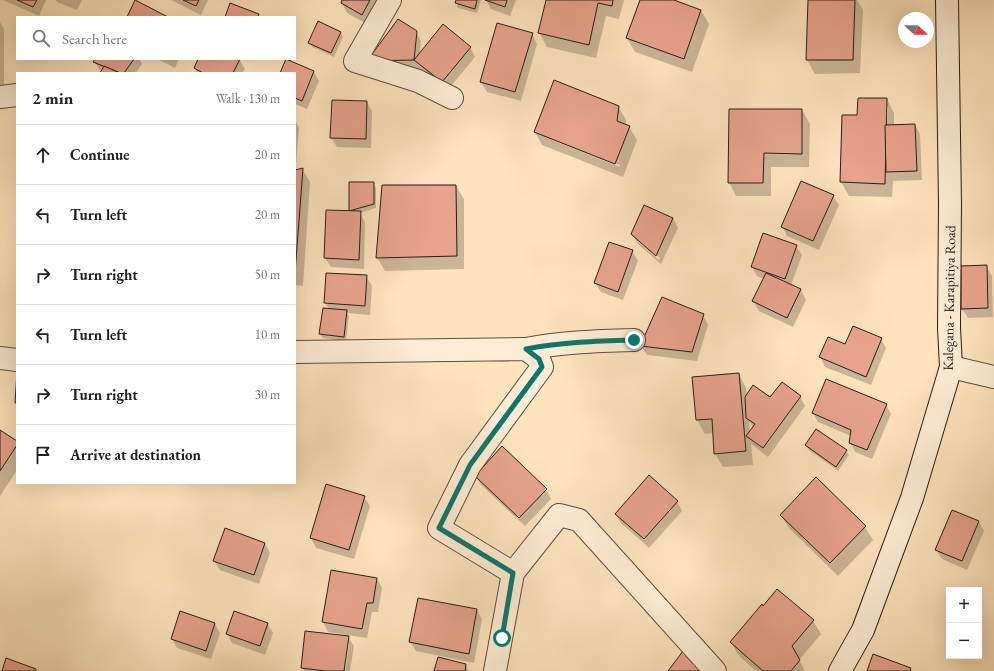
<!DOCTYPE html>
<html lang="en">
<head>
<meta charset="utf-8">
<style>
	:root { --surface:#fff; --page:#f2f2f2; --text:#202124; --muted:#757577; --line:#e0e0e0 }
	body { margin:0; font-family:"EB Garamond",serif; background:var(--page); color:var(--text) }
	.controls { position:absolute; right:12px; bottom:12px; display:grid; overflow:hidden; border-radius:0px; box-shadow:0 4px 16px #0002 }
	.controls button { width:36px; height:36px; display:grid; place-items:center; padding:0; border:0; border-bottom:1px solid var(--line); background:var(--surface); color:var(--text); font:20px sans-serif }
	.compass { position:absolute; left:898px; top:12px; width:36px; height:36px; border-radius:50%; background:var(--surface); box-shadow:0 4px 16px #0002; rotate:112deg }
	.stop { position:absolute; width:12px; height:12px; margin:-9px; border:3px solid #0f766e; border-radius:50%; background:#fff }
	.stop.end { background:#0f766e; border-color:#fff; box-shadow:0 1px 4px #0008 }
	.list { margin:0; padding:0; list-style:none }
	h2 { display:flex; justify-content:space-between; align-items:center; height:52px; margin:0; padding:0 16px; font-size:17px }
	h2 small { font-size:13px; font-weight:400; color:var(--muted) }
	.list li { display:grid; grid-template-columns:26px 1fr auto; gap:12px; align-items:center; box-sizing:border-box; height:60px; padding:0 16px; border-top:1px solid var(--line) }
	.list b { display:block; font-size:15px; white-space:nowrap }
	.list em { font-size:13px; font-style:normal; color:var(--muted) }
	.icon { flex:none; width:22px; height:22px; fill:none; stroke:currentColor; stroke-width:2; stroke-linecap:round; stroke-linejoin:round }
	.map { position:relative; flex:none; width:994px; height:671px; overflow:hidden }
	.search { position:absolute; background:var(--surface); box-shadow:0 4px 16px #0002; left:16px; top:16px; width:280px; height:44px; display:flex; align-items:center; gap:10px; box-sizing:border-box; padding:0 14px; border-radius:0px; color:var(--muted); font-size:15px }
	.panel { position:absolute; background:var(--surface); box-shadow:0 4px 16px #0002; left:16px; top:72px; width:280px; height:412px; border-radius:0px }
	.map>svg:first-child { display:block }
	.shadow { fill:#0003; fill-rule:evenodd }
	.building { fill:#e7a38c; stroke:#281d14 }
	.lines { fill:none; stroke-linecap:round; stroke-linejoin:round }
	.street-casing { stroke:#5e4e3e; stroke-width:24 }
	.secondary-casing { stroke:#281d14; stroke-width:24 }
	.street { stroke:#feedd4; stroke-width:22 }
	.secondary { stroke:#feedd4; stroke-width:22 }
	.route { stroke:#0f766e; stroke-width:5 }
	.labels { text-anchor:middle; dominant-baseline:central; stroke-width:3.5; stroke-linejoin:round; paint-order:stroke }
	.street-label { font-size:14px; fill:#281d14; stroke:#feedd4 }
</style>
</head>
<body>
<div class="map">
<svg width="994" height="671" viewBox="0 0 994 671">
	<rect width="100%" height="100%" fill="#fee3bd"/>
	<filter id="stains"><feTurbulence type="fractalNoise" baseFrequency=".005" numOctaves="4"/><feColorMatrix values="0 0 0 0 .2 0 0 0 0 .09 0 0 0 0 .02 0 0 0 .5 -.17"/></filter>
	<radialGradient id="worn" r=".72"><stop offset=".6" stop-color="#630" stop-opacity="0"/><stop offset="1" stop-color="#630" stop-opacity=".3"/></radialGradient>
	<g class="shadow">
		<path d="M3,0H46L39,16Z"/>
		<path d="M56,0H82L77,10L57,2Z"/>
		<path d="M171,0H208L201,15Z"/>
		<path d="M344,0H380L367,24L347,13L342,3Z"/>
		<path d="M457,0H481L477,13L458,8L456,3Z"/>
		<path d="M486,0H516L510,16L491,9Z"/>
		<path d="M547,0H624L619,19L606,16L596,58L547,47L539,33Z"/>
		<path d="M641,0H671L701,10L709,24L692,72L635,52L627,38Z"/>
		<path d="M809,0H857L863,10L860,73L815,74L807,60Z"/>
		<path d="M0,22L4,29V92H0Z"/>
		<path d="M341,32L343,37L334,57L312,47L309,43Z"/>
		<path d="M416,32L421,41L420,53L470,47L475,57L447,91L420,69L374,70Z"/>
		<path d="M532,34L537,44L521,101L487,92L481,82Z"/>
		<path d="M96,59H140L142,64L136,73H101L95,62Z"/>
		<path d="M157,59H179L175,68Z"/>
		<path d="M199,59H239L245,69L242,73H197L195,68Z"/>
		<path d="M314,72L319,81L307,109L295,104V73H281Z"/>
		<path d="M887,99L894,113V126L915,125L920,134L922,180L893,181L892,197L849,196L841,182L843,116H858ZM886,107H888L887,126H885Z"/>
		<path d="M367,102L372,111L371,148L337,147L331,138Z"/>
		<path d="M618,106L626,120V125L629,127L637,140L623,177L542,145L535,132ZM545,135L620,165V167L545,137Z"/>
		<path d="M802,110L810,124L809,167H771V196H736L729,182Z"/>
		<path d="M295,120L299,128L296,164H295Z"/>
		<path d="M302,169L310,182L303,286L295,285V171Z"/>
		<path d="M373,183L376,188V208L360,213L365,222L364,269L331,267L325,258L351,212L350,210Z"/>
		<path d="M456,186L464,199V269L385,271L377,257Z"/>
		<path d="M833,196L839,205L819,250L787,236L782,226Z"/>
		<path d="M673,218L678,228L661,264L638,244L632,234ZM638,239L660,258L659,260L638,241Z"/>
		<path d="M796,246L802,255L791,285L801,290L806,300L793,327L759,311L753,301L764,279L757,276L752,267Z"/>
		<path d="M632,251L638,261L623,300L601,292L595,283Z"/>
		<path d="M986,266L992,276L993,317L968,318L962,309Z"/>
		<path d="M366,276L372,286L370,315L347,313L349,316L346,341L323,338L320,334L329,309L325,303Z"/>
		<path d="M703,315L708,325L697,361L647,355L641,346Z"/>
		<path d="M881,339L886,348L871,385L825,367L820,357L845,345Z"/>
		<path d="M739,374L746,388L747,396L771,399L800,396L805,406L768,457L751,444L753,465L723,467L715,454L714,433L705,434L697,420L693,378ZM749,421L753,427L750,432Z"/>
		<path d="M886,405L891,414L872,459L855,452L850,442L851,436L818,422L813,413Z"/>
		<path d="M0,431L17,443V470L0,496Z"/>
		<path d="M806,445L846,451L849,455L838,471L809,450Z"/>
		<path d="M476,476L546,489L551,499L525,526L481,485Z"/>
		<path d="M326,486L364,497L370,506L354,559L316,548L311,538Z"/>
		<path d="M677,501L682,511L649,548L621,523L616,514Z"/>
		<path d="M781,515L865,527L873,540L838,576L789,528Z"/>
		<path d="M979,522L984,531L967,570L942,559L936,550Z"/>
		<path d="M265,543L270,553L259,584L220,570L214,561Z"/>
		<path d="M331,572L377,579L382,588L378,612H372L367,638L328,632L323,622Z"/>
		<path d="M763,607L813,621L821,634L799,660L805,671H756L739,656L731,642Z"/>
		<path d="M477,610L482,619L474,663L416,651L410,642Z"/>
		<path d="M267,623L273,633L265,655L232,643L227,634Z"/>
		<path d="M215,624L220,633L211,659L177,648L172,639Z"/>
		<path d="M348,637L354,646L350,671H345L349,644H347L343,671H304L302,668Z"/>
		<path d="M466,665L469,671H435Z"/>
	</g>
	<g class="building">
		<path d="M17,0H37L33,7Z"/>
		<path d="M135,0L168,17H127Z"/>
		<path d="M183,0H199L196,6Z"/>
		<path d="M342,0H370L362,15L341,3Z"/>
		<path d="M456,0H477L475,9L455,3Z"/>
		<path d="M485,0H507L505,7Z"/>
		<path d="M546,0H613L612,6L598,3L589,45L538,33Z"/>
		<path d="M640,0H674L701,10L684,59L626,38Z"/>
		<path d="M808,0H855L853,60H806Z"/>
		<path d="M230,3L259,14L258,17H225Z"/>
		<path d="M398,19L417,31L414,60L367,61Z"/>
		<path d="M318,21L341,32L331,53L308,43Z"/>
		<path d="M497,23L533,33L515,92L480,82Z"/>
		<path d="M443,24L471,47L442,82L414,60Z"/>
		<path d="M95,59H134L124,73H120L93,62Z"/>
		<path d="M198,59H240L233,73H203L194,68Z"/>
		<path d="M286,59L314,71L302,101L295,98V73H280Z"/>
		<path d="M104,66L120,73H100Z"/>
		<path d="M554,80L619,106L617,121L630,126L615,164L534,132Z"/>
		<path d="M858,98H887L885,184L840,182L842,115H857Z"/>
		<path d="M332,100L367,101L366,139L330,138Z"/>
		<path d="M729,109H802V154L764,153L763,183H728Z"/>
		<path d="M915,124L917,171L886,172L885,125Z"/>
		<path d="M303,168L295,273V170Z"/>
		<path d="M801,181L834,195L813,241L781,227Z"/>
		<path d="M349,182H374V204L349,211Z"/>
		<path d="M382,185H456L457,256L376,258Z"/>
		<path d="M644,205L673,218L656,256L631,234Z"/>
		<path d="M326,210L361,211L359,260L324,258Z"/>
		<path d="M763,233L797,245L785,279L751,267Z"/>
		<path d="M609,242L633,250L618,292L594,283Z"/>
		<path d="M987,265L988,308L961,309V266Z"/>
		<path d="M326,273L367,275L365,306L324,303Z"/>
		<path d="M766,273L801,289L787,318L752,301Z"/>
		<path d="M662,297L704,314L692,352L640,346Z"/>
		<path d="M323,308L347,310L344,337L319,334Z"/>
		<path d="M853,326L882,338L866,377L819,357L828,337L845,344Z"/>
		<path d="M17,371V403H15Z"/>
		<path d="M739,373L746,451L714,454L712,419L696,420L692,377Z"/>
		<path d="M826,379L887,404L867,450L849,443L851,430L812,413Z"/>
		<path d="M782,382L801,396L763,448L746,436L755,424L746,418L745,397L753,385L770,397Z"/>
		<path d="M816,429L847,450L836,467L805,445Z"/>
		<path d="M0,430L17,441V445L0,471Z"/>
		<path d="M502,446L547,489L519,518L475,476Z"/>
		<path d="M649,475L678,501L644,539L615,514Z"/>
		<path d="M816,477L866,526L830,563L780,515Z"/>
		<path d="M326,484L365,496L349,550L310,538Z"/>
		<path d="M952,510L979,521L962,561L935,550Z"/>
		<path d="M225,528L265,543L254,575L213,561Z"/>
		<path d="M331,570L377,578L373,603H367L362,629L322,622Z"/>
		<path d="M777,589L814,620L792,646L800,660L791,671H763L730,642L762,604L763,606Z"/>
		<path d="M418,598L477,609L469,654L409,642Z"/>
		<path d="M180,611L215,623L206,651L171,639Z"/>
		<path d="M234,611L268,623L260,646L226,634Z"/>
		<path d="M305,631L349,636L344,671H325L301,668Z"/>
		<path d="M683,651L708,671H668Z"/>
		<path d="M873,654L911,668L910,671H867Z"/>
		<path d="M438,657L466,664L465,671H434Z"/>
		<path d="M6,658L36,669V671H2Z"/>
	</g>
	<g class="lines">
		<defs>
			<g id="street">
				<path d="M390,0L355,61L418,81L452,98"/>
				<path d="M0,97L17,95"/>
				<path d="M526,349C562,342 598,341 634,340"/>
				<path d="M295,352L526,349L539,359L542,367L470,465L439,528L513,573L559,515L579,520L715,671"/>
				<path d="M0,358L17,360"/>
				<path d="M951,367L994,377"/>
				<path d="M495,671L513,573"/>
			</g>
			<path id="secondary" d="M840,671L863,630L912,498L951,367L949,328L950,204L947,0"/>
		</defs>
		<use href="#street" class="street-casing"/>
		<use href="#secondary" class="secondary-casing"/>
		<use href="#street" class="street"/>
		<use href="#secondary" class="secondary"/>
	</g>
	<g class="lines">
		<path class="route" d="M502,638L513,573L439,528L470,465L542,367L539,359L526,349C562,342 598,341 634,340"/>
	</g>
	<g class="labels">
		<g class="street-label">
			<text transform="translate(949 298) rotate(-89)">Kalegana - Karapitiya Road</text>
		</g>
	</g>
	<rect width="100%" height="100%" filter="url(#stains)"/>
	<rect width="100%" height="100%" fill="url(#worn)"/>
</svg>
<div class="controls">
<button>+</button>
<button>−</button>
</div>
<svg class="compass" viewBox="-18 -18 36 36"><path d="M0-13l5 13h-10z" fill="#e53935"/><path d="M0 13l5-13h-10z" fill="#757577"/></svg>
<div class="stop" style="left:502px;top:638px"></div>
<div class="stop end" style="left:634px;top:340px"></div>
<div class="search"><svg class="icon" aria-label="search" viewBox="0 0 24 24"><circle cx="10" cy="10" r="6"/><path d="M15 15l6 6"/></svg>Search here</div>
<section class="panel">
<h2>2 min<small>Walk · 130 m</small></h2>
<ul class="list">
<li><svg class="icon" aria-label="ahead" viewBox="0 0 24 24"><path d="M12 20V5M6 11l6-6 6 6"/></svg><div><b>Continue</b></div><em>20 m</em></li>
<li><svg class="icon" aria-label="left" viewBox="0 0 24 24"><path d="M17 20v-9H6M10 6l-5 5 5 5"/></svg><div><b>Turn left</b></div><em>20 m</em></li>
<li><svg class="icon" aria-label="right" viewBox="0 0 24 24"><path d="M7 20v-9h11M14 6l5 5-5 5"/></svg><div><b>Turn right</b></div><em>50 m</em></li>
<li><svg class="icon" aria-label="left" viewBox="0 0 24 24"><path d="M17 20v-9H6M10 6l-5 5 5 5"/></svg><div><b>Turn left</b></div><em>10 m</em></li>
<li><svg class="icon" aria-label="right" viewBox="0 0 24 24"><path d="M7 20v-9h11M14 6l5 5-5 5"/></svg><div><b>Turn right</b></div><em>30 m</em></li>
<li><svg class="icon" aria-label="arrive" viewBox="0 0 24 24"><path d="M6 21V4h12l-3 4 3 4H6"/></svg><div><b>Arrive at destination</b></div></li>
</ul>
</section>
</div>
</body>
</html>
